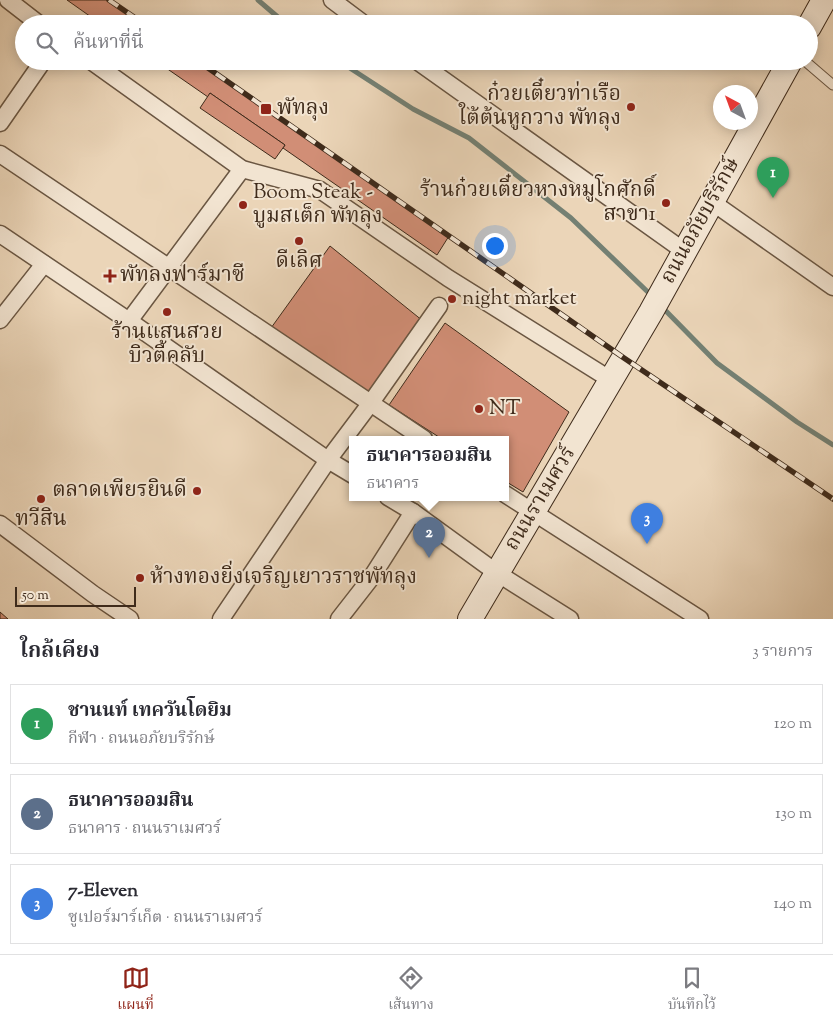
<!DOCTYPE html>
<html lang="th">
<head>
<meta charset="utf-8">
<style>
	:root { --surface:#fff; --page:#f2f2f3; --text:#2b2b33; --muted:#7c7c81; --line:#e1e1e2; --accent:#8f2418 }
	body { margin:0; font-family:"Sorts Mill Goudy","Noto Serif Thai",serif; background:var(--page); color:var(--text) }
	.compass { position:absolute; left:713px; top:85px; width:45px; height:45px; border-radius:50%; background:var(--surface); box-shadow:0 2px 12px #0003; rotate:319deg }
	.scale { position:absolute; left:15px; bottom:12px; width:121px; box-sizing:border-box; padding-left:5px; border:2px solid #3f2b1b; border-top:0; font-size:14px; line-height:18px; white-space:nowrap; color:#3f2b1b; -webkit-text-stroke:4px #f2e4d1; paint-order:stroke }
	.you { position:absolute; left:494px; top:245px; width:18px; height:18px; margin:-12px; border:4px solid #fff; border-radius:50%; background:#1a73e8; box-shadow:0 0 0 8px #1a73e833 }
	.badge { display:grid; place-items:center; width:32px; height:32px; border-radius:50%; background:var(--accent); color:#fff; font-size:16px; font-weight:700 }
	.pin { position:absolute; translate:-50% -41px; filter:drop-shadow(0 1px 2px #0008) }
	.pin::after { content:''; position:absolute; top:26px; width:18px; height:15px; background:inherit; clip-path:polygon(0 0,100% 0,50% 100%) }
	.popup { position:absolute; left:349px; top:436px; width:160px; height:65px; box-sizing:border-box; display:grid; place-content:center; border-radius:0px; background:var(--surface); filter:drop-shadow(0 1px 4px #0005); font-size:16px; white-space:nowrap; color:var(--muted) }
	.popup b { font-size:19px; color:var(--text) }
	.popup::after { content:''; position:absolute; left:50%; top:100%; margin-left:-10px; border:10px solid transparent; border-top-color:var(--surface) }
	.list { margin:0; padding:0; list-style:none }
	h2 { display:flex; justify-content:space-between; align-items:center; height:65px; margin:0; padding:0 20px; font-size:21px }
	h2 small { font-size:16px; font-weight:400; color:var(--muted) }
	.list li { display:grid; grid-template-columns:32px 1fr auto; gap:15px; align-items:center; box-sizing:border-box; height:80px; margin:0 10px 10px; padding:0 10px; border:1px solid var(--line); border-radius:0px }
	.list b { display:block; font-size:19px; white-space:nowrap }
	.list p { margin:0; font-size:16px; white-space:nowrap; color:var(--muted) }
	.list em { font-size:16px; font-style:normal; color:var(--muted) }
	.icon { flex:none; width:28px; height:28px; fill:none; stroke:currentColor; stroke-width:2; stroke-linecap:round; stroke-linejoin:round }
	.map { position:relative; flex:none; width:833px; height:619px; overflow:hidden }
	.search { position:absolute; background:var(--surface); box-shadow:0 2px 12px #0003; left:15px; right:15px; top:15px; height:55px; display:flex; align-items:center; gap:12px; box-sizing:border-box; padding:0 18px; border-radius:28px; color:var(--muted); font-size:19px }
	.sheet { height:335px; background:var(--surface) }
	nav { display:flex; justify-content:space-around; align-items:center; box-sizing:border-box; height:70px; border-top:1px solid var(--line); background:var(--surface); font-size:14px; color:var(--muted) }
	nav a { display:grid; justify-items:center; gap:2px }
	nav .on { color:var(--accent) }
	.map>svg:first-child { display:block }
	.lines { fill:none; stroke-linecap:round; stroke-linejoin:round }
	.stream { stroke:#748073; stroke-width:5 }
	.building { fill:#d18e76; stroke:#3f2b1b }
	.service-casing { stroke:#6a5642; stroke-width:11 }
	.minor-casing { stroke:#6a5642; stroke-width:19 }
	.secondary-casing { stroke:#3f2b1b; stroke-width:26 }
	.service { stroke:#f2e4d1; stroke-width:9 }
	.minor { stroke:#f2e4d1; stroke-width:16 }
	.secondary { stroke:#f2e4d1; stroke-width:24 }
	.rail-casing { stroke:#3f2b1b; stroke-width:5.5 }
	.rail { stroke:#f2e4d1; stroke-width:4; stroke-dasharray:11; stroke-linecap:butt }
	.poi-dot { fill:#8f2418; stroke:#f2e4d1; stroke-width:2 }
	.labels { text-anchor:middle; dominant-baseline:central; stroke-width:4; stroke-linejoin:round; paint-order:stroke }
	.poi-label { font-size:21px; fill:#3f2b1b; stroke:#f2e4d1; text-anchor:start }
	.street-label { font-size:21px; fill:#3f2b1b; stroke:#f2e4d1 }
</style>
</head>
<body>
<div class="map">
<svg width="833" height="619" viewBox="0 0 833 619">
	<rect width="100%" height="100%" fill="#ebd5b8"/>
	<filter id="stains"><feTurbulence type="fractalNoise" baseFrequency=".004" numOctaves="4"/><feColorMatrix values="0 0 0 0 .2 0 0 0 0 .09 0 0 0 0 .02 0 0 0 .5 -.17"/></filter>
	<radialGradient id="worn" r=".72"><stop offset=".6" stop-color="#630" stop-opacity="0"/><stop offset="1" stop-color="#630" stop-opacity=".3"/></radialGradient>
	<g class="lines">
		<g class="stream">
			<path d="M258,0L286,24"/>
			<path d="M339,61L413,109L469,138L571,218L653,297"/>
			<path d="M662,307L717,363L797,422L833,445"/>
		</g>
	</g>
	<g class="building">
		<path d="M67,0H109L143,24H101Z"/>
		<path d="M156,61H197L449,236L437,255L283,148L285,145L210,93L208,97Z"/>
		<path d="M210,93L285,145L275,159L200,108Z"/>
		<path d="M330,246L423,321L370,394L271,328Z"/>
		<path d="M445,323L569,412L523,492L505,481V439H442L389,405Z"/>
		<path d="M0,612L8,619H0Z"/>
	</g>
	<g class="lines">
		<defs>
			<path id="service" d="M805,61L833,85"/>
			<g id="minor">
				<path d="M8,0L39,24"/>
				<path d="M332,0L364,24"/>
				<path d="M91,61L242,169L320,190L448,278L611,380"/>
				<path d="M417,61L684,251"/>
				<path d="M0,123L43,61"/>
				<path d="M0,154L424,439"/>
				<path d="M712,202L833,287"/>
				<path d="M0,234L129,321L328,460L353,475"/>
				<path d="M0,320L44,264"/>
				<path d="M129,321L242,169"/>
				<path d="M505,494L700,619"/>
				<path d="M388,497L413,512L497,573L570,619"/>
				<path d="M0,524L93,594L130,619"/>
				<path d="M221,619L328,460L370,404L439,306"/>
				<path d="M339,619L371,578L413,512"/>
			</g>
			<g id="secondary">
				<path d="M809,27L824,0"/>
				<path d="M470,619L651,312L790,61"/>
			</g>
		</defs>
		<use href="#service" class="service-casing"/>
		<use href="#minor" class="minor-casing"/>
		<use href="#secondary" class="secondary-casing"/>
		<use href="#service" class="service"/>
		<use href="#minor" class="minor"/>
		<use href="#secondary" class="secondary"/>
		<defs>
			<g id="rail">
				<path d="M109,0L144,24"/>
				<path d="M198,61L624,358L833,499"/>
			</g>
		</defs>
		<use href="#rail" class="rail-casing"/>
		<use href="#rail" class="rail"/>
	</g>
	<g class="poi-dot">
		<circle cx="631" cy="107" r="5"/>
		<rect x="260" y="103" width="12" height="12" rx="2.5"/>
		<circle cx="666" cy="203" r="5"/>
		<circle cx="243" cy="205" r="5"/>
		<circle cx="299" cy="241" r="5"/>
		<path d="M107.5 268.5h5v5h5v5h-5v5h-5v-5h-5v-5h5z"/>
		<circle cx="452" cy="299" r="5"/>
		<circle cx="167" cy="312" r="5"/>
		<circle cx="479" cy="409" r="5"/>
		<circle cx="197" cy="491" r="5"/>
		<circle cx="41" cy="499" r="5"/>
		<circle cx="140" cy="578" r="5"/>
	</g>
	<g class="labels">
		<g class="poi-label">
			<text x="621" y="95" text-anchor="end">ก๋วยเตี๋ยวท่าเรือ<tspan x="621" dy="24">ใต้ต้นหูกวาง พัทลุง</tspan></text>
			<text x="277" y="109">พัทลุง</text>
			<text x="656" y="191" text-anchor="end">ร้านก๋วยเตี๋ยวหางหมูโกศักดิ์<tspan x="656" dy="24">สาขา1</tspan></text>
			<text x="253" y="193">Boom Steak -<tspan x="253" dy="24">บูมสเต็ก พัทลุง</tspan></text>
			<text x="299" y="262" text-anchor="middle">ดีเลิศ</text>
			<text x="120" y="276">พัทลงฟาร์มาซี</text>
			<text x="462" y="299">night market</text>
			<text x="167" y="333" text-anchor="middle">ร้านแสนสวย<tspan x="167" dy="24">บิวตี้คลับ</tspan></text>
			<text x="489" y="409">NT</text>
			<text x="187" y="491" text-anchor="end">ตลาดเพียรยินดี</text>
			<text x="41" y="520" text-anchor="middle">ทวีสิน</text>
			<text x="150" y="578">ห้างทองยิ่งเจริญเยาวราชพัทลุง</text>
		</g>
		<g class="street-label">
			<text transform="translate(701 221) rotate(-61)">ถนนอภัยบริรักษ์</text>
			<text transform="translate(541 499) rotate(-59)">ถนนราเมศวร์</text>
		</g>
	</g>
	<rect width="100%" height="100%" filter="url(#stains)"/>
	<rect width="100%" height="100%" fill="url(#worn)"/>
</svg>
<svg class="compass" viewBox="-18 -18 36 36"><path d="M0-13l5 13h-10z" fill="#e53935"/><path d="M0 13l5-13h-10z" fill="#7c7c81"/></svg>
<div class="scale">50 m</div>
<div class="you"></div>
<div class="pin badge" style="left:773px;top:198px;background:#2e9e5b">1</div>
<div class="pin badge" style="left:429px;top:558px;background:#5c6f8a">2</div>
<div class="popup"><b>ธนาคารออมสิน</b>ธนาคาร</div>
<div class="pin badge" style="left:647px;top:544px;background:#3f7fe0">3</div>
<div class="search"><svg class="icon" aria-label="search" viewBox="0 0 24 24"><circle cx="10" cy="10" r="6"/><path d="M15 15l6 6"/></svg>ค้นหาที่นี่</div>
</div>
<section class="sheet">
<h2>ใกล้เคียง<small>3 รายการ</small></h2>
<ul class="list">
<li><span class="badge" style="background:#2e9e5b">1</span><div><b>ชานนท์ เทควันโดยิม</b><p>กีฬา · ถนนอภัยบริรักษ์</p></div><em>120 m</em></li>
<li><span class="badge" style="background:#5c6f8a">2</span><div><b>ธนาคารออมสิน</b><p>ธนาคาร · ถนนราเมศวร์</p></div><em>130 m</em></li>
<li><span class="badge" style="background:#3f7fe0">3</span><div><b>7-Eleven</b><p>ซูเปอร์มาร์เก็ต · ถนนราเมศวร์</p></div><em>140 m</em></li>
</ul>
</section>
<nav>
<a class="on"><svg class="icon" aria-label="map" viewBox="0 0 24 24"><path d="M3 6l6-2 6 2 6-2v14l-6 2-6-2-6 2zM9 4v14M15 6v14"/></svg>แผนที่</a>
<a><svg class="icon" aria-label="directions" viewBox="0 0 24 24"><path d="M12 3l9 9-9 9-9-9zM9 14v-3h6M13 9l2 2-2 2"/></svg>เส้นทาง</a>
<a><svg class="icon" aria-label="saved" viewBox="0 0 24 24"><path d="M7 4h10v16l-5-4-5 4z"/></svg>บันทึกไว้</a>
</nav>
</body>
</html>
